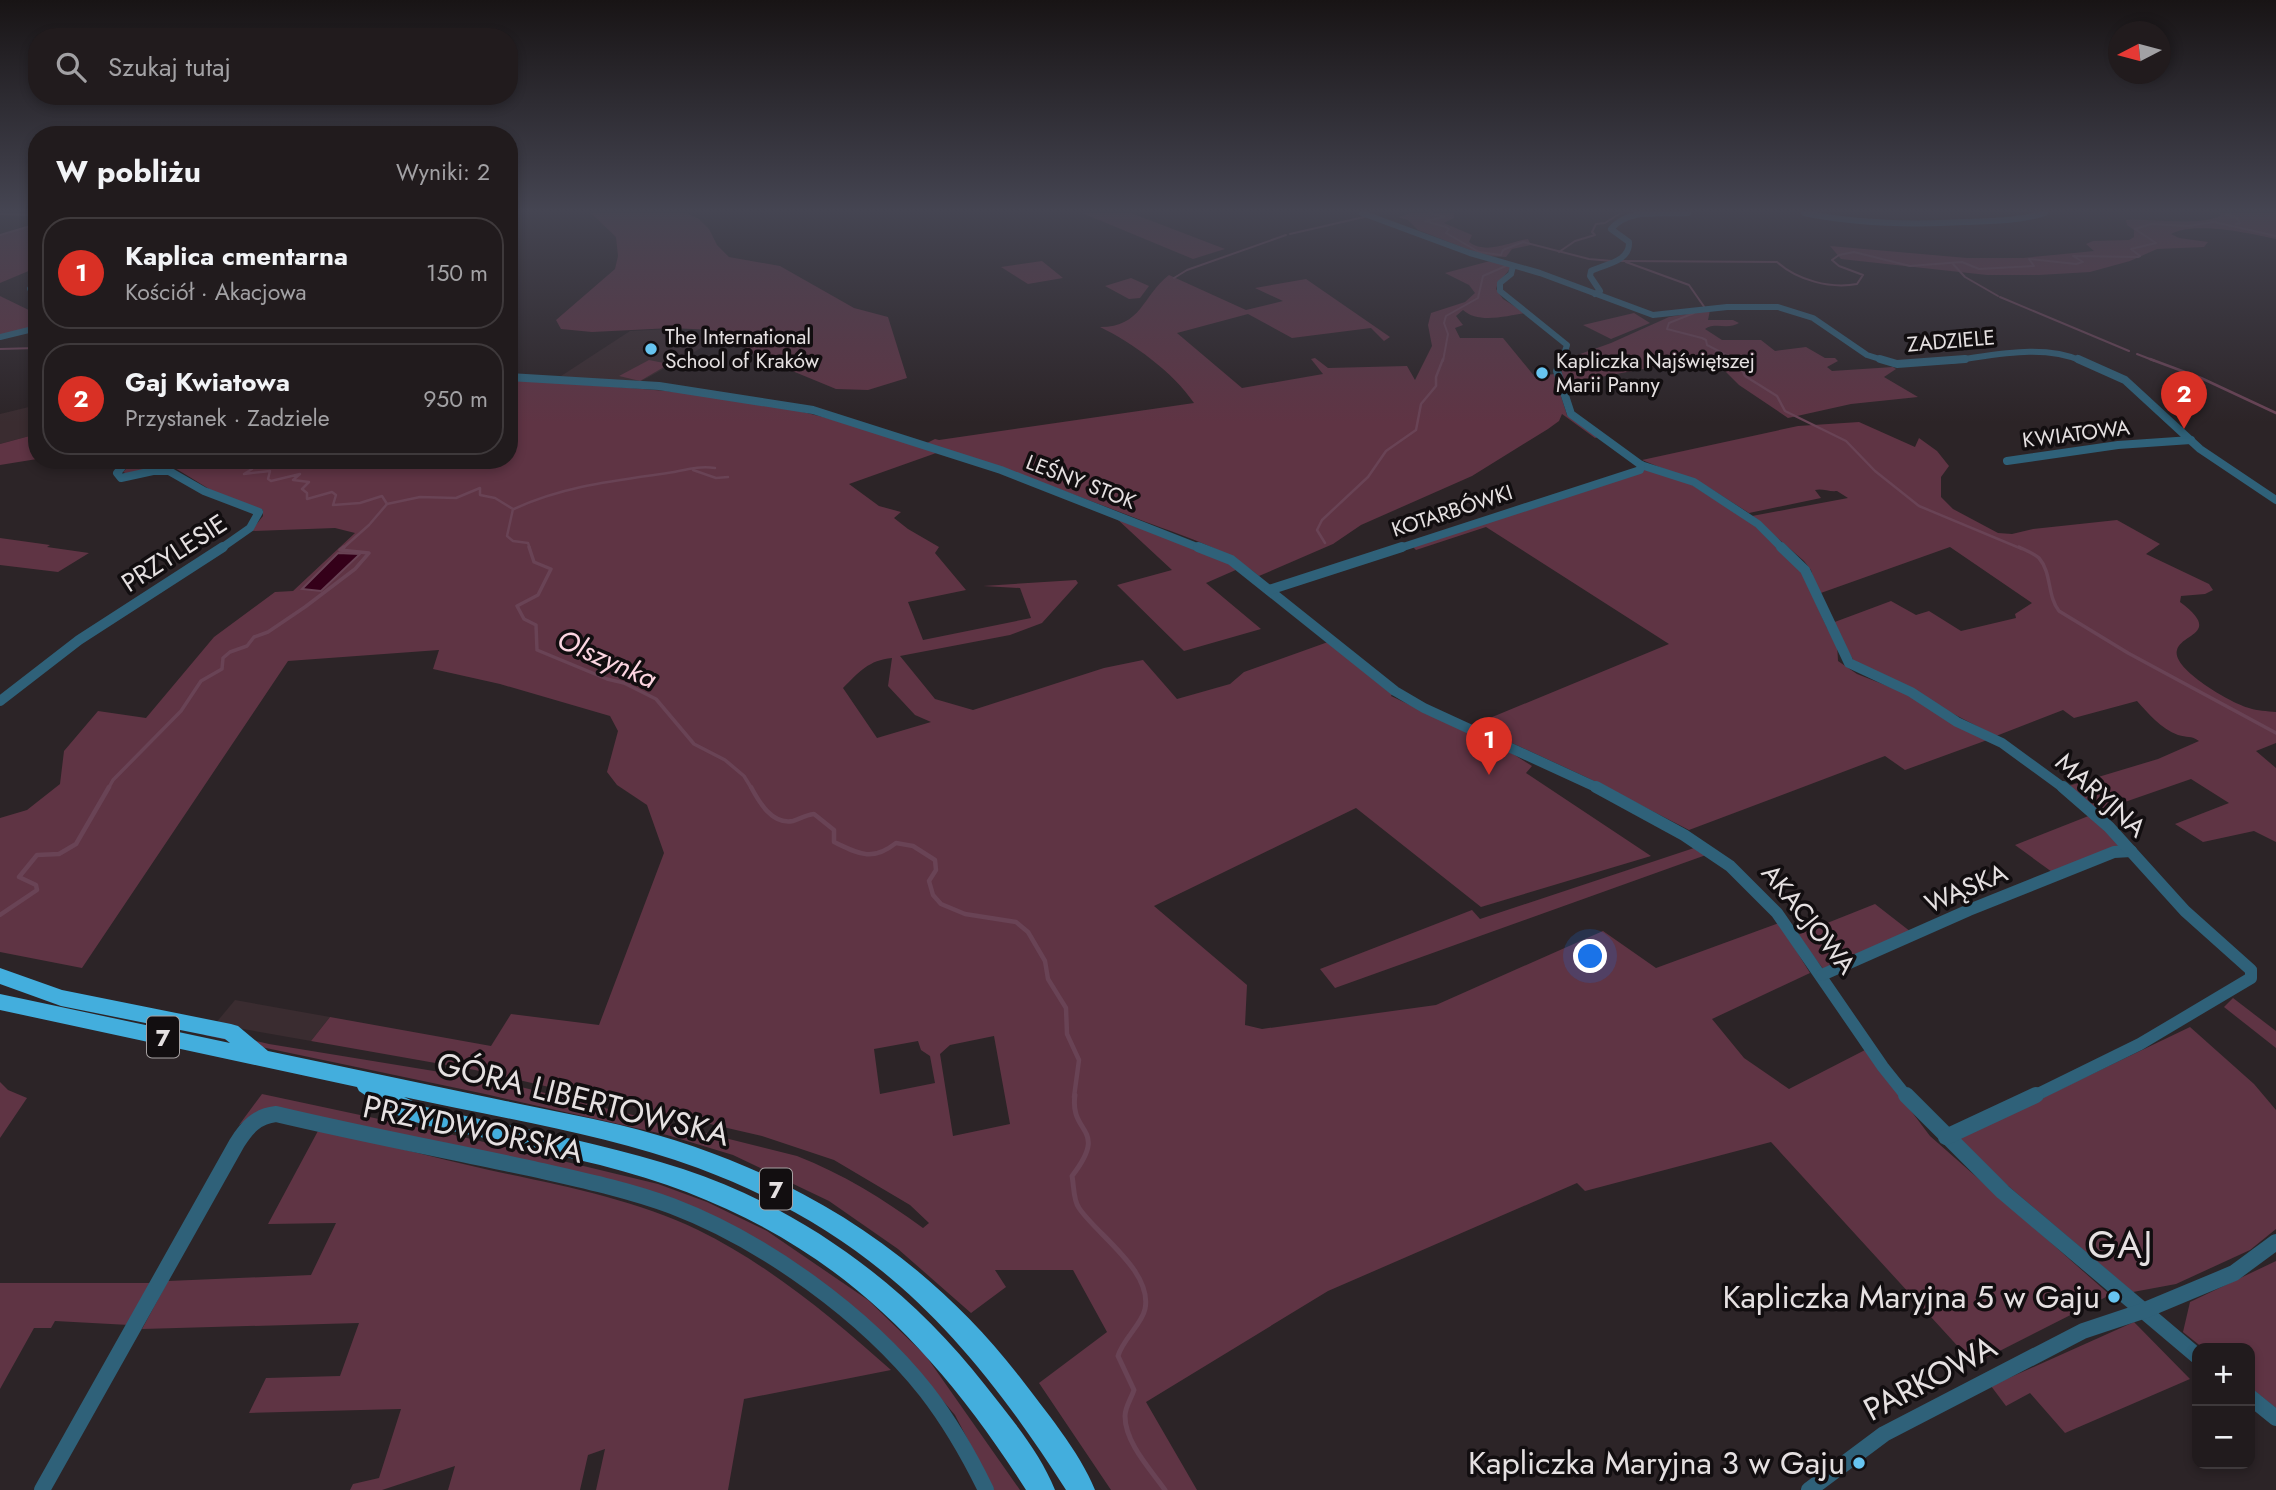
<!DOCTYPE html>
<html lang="pl">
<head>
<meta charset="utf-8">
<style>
	:root { --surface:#211b1d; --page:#292426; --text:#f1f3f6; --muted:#a2a1a4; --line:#3e393b; --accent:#d93025 }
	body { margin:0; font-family:Jost,sans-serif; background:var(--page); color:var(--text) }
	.controls { position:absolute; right:21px; bottom:21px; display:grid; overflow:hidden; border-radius:14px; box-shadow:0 4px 10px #0003 }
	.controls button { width:63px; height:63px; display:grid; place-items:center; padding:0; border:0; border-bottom:2px solid var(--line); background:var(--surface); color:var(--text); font:35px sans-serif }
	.compass { position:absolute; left:2108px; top:21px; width:63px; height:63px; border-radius:50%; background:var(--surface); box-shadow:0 4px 10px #0003; rotate:264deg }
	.you { position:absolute; left:1591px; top:957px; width:24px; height:24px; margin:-18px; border:5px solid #fff; border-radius:50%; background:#1a73e8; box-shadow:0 0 0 10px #1a73e833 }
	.badge { display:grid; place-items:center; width:46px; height:46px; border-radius:50%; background:var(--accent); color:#fff; font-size:23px; font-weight:700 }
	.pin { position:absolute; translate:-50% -58px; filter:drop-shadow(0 2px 4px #0008) }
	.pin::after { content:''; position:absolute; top:37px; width:24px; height:21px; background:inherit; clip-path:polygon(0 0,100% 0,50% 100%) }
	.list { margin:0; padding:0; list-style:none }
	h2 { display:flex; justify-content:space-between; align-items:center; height:91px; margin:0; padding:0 28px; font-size:30px }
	h2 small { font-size:23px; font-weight:400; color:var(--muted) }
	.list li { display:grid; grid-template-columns:46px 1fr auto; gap:21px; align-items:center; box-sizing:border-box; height:112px; margin:0 14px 14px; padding:0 14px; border:2px solid var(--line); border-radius:28px }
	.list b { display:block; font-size:26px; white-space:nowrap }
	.list p { margin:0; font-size:23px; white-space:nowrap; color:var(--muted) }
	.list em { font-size:23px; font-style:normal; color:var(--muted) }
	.icon { flex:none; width:38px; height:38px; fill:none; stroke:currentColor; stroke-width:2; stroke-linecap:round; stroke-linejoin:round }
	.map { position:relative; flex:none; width:2276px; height:1490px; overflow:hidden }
	.search { position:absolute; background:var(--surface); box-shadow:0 4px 10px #0003; left:28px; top:28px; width:490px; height:77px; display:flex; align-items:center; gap:18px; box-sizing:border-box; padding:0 24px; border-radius:28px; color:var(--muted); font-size:26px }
	.panel { position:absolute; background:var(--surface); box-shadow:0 4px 10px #0003; left:28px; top:126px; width:490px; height:343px; border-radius:28px }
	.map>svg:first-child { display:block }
	.built { fill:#3a2c30 }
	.green { fill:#5f3444; fill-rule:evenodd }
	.water { fill:#340019; stroke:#694355; stroke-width:2 }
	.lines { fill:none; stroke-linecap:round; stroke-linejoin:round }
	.stream-far4 { stroke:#694355; stroke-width:2 }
	.stream-far3 { stroke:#694355; stroke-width:2.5 }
	.stream-far2 { stroke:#694355; stroke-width:3.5 }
	.stream-far1 { stroke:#694355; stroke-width:4.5 }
	.stream { stroke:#694355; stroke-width:5 }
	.minor-far4 { stroke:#2f6179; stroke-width:6 }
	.minor-far3 { stroke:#2f6179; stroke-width:8 }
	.minor-far2 { stroke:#2f6179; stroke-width:10 }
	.minor-far1 { stroke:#2f6179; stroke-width:12 }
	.minor { stroke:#2f6179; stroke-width:16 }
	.highway { fill:#43aedd; fill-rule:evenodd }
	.poi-dot { fill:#67c4f0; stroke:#120e10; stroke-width:2.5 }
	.labels { text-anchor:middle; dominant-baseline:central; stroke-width:7; stroke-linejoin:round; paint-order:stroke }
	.far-poi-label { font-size:21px; fill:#e5e0e1; stroke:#120e10; text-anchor:start }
	.far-street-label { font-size:21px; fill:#e5e0e1; stroke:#120e10 }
	.shield { fill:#120e10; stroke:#a6a1a2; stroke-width:2 }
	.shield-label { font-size:24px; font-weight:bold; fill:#e5e0e1 }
	.street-label { font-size:26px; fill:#e5e0e1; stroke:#120e10 }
	.water-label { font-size:28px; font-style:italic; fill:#fcd5e1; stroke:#120e10 }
	.near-street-label { font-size:32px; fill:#e5e0e1; stroke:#120e10 }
	.near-poi-label { font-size:32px; fill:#e5e0e1; stroke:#120e10; text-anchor:end }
	.near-quarter-label { font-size:37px; letter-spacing:2px; fill:#e5e0e1; stroke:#120e10 }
</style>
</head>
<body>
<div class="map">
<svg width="2276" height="1490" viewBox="0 0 2276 1490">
	<rect width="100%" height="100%" fill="#2c2427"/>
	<g class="built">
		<path d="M669,329L714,341L638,383L555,380L630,331Z"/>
		<path d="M37,405V434L0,444V414Z"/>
		<path d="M235,1000L330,1017L311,1041L215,1024Z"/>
	</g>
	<g class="green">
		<path d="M591,213H686L699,219L709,229L717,245L729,257L780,266L854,308L888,317L907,378L868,390L836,389L756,356L740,343L711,330L672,328L592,332L561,329L556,320L615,269L618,256L616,237Z"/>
		<path d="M1082,213H1131L1225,249L1193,259Z"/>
		<path d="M1412,213H1454V218L1444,223L1472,235L1469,242C1487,255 1509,242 1528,239L1531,245L1512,249L1506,257L1485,256L1418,230L1408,220L1398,217Z"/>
		<path d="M2218,213H2276V239C2249,233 2195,221 2171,234L2179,238L2208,242L2204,247L2157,249L2130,261L2090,272L2039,275H1987L1841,259L1830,246L1967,258H2023L2094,251L2086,244L2093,241L2129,240L2134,237V230L2127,225L2126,220C2148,218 2205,227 2221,215Z"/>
		<path d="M37,224V271L31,270L0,283V235Z"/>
		<path d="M1042,261L1063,278L1028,284L1001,267Z"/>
		<path d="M1490,261L1511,266C1507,275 1498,280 1496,289L1503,299L1525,313C1506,316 1478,324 1463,310L1456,316L1463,325L1455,328L1460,338H1503L1535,377L1554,374L1567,415L1598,437L1595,438L1562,414L1559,421L1548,429L1472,476L1361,525L1333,544L1259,576C1225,547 1179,535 1138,519C1068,492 998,466 927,443L935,439L939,440L1194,403C1173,372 1133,343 1100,327C1142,327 1142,296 1169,275L1246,310L1283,301L1255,288L1306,279L1390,337L1384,341L1371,328L1292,338L1248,314L1177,333L1242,388L1323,374L1311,359L1315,358L1328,368L1407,366L1415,380L1432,346L1428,325L1431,313L1465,302L1475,293L1469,285L1445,273Z"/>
		<path d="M1131,278L1149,286L1140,298L1129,299L1105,286Z"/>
		<path d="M0,296L37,314V326L0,335Z"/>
		<path d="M1710,310L1708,320H1733L1739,323C1728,330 1715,322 1705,329L1722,340H1761L1775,351L1806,347L1825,358H1835L1838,361L1827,367L1832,371L1893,367L1896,369L1884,377L1918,397L1851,404L1788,418L1739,385L1716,362L1707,357L1563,384L1561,366L1569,358L1611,343L1669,317Z"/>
		<path d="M1634,313L1650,323L1611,339L1583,325Z"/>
		<path d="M649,360L669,364L640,381L619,376Z"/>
		<path d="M509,380C603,386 698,390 790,409C841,420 890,437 939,452L849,484L879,506L901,512L894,518L908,529L939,547L935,553L966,590L908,602L923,640L1031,618L1020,588L983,586L1076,580L1078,583L1042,623L1010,635L900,656L935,699L973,710L1104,668L1143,660L1177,699L1230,684L1244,672L1328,642L1393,692L1391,696L1510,752L1532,766L1526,773L1651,856L1481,907L1356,808L1154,906L1247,985L1245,1025L1262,1029L1436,1005L1603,931L1656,968L1779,923L1810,973L1712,1019L1744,1058L1789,1089L1865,1050L1930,1136L2110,1295L1974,1364L1771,1142L1585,1191L1577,1183L1328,1291L1146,1402L1197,1490H1111L1039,1383L1107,1332L1073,1270H995L1006,1287L971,1313L898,1249L829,1201L733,1155L667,1135L485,1094L204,1035L209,1030L269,1044L501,1082L797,1156C843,1174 882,1198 923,1228L929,1223L910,1205L834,1160L762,1136L475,1070L311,1041L330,1017L491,1046L511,1014L599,1025L664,853L647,805L617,785L607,772L618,731L610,716L500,684L433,669L439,650L288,661L82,968L0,952V818L27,810L60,784L64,751L98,711L146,718L214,637L275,592L293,591L355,533L335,528L251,531L263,516V510L214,492L170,465L156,467L132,476L123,472L135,460H509ZM892,658L888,686L915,715L931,722L877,738L843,688C859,672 869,660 892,658ZM994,1036L1010,1124L953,1136L940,1054L950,1045ZM918,1041L921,1050L930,1056L935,1083L880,1094L874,1049Z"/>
		<path d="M1859,422L1915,447L1919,438L1937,451L1949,466L1941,477V497L1953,509L1998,533L2012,534L2033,529L2117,520L2160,544L2146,554L2209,584L2213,590L2205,594L2181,596L2180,602C2223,634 2181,633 2177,650C2171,669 2233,704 2249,708C2257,711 2267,711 2276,712V743L2256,751L2276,768V842L2254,831L2203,842L2175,824L2229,803L2191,779L2099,811L2065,787L2158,759L2199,741C2191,735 2187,738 2178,735C2161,729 2148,713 2137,701L2074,718L2063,710L1996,736L1855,663L1832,623L1891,601L1916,615L1929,611L1961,631L2016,618L2015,614L2032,603L1950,547L1818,594L1811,570L1804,561L1752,516L1848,498L1837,491C1829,492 1822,488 1815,490L1821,498L1749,513L1708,487L1642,460L1798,426Z"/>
		<path d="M37,434V459L0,465V444Z"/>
		<path d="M1650,467L1683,479L1754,525L1799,566L1827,628L1837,643L1838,661L1857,674L1908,694L1990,739L1905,770L1885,756L1689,830L1588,778L1473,725L1669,644L1486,527L1416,550L1412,546Z"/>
		<path d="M1116,518L1229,561L1238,569L1206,583L1261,629L1184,651L1117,585L1172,570Z"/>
		<path d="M0,538L50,545L47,547L89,553L58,572L0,565Z"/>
		<path d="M2091,815L2120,846L2052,872L2015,845Z"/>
		<path d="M1694,848L1706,855L1335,988L1320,969L1472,910L1480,919Z"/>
		<path d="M1875,904L1911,932L1824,970L1797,935Z"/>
		<path d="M2233,998L2276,1031V1048L2224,1007Z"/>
		<path d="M2190,1027L2254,1084L2276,1110V1229L2250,1250L2176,1284L2133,1292L1954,1140Z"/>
		<path d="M0,1082L8,1090L27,1098L0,1138Z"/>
		<path d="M262,1094L463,1137L658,1184L707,1202L767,1231L868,1300L926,1356L1020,1490H994L955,1415L914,1367L856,1312L679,1202L260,1111L239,1125Z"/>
		<path d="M319,1129C375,1142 432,1157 489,1170C559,1185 634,1199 698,1230C771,1266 831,1317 891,1370L744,1399L728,1490H596L605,1449L588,1455L580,1490H448L455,1466L382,1490H350L353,1484L379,1478L401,1409L249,1413L266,1378L340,1376L359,1323L142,1329L168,1281L311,1275L336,1223L268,1224Z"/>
		<path d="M2276,1261V1408L2250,1387V1348H2203L2183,1332L2190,1302Z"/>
		<path d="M0,1283H153L129,1325L55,1321L51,1328H34L0,1389Z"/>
		<path d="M2134,1322L2190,1379L2065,1433L2030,1393L2006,1406L1991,1386Z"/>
	</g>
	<path class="water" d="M338,553L360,554L321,591L302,589Z"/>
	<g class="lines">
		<g class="stream-far4">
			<path d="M1430,213L1444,217L1425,221L1446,227L1449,229L1446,233L1479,252L1501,255L1503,250L1523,242L1589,259L1612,261"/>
			<path d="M2230,213L2231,215H2227L2237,218L2240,223L2236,224"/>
			<path d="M0,214L37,215"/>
			<path d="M1290,234L1364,217"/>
			<path d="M0,235L37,224"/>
			<path d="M1559,252L1575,241L1595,235L1592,232L1596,224L1605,223L1621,213"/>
			<path d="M1620,261L1777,262C1797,280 1830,289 1857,284L1863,275L1839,266L1832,260L1839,255L1854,252L1910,266L1962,262L1979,269L2034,266L2029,259L2076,264L2083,262L2073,256L2138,257L2140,256L2131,249L2156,243L2135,229L2151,224L2188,226L2214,222L2276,236"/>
			<path d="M1626,262L1689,285L1705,308"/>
			<path d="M1953,264L1965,277L1998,296"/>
			<path d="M1174,278L1187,270L1286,235"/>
			<path d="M2000,297L2129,351"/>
			<path d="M1694,313L1669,323L1667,329L1702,338L1706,340L1707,345L1738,361"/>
			<path d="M0,349L37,348"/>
			<path d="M2137,354L2155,361"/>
			<path d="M1443,361L1448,334L1444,323L1446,316L1478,298L1483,276L1508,265"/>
		</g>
		<g class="stream-far3">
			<path d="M1734,359L1738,361L1745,376L1777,396L1785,411L1846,441L1875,471L1919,506L2022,549"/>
			<path d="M2150,359L2201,378L2276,413"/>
			<path d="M241,460L240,464H253L252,469L244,474L270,471L268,479L271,481L300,474L293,480L309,482L302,489L307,493V499L332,492L336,495L333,505L360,503L382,496L387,504"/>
			<path d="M693,470L716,478L728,477"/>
			<path d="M387,504L420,497L456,498L480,488V495L495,498L513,509"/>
			<path d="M513,509L507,536L513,541L528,543L530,549"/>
			<path d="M514,509C561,487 611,481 661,474C680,472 696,465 715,468"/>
			<path d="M1325,543L1317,530L1322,520L1368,477L1386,451L1416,430L1421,404L1436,386V377L1443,359"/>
			<path d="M342,549L369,525L387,504"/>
		</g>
		<g class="stream-far2">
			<path d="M529,547L534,562L551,569L538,595L517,606L524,619L536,625L537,650L607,679L624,683L656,699L694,744L725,760L744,776L752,789"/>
			<path d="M2019,547C2025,550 2035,554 2039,558C2052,573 2047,596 2059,611L2128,653L2276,733"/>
			<path d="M108,789L113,780L181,711L201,681L222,669L223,658L230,652L247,646L254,637L268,632L305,607L355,569L369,553L340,550L344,547"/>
		</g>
		<g class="stream-far1">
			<path d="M751,787C759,802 772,825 793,821C800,819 805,815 814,814L834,830V842C859,854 872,862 896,843L913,846L935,860L936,870L929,881L933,895L941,904L965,914L1016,922L1028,932L1045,961L1048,979L1066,1008L1067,1034L1079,1060L1074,1097"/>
			<path d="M0,915L37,890L36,885L19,877L37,855L59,854L76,844L109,787"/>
		</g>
		<path class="stream" d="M1075,1095C1069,1135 1110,1127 1072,1176C1074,1185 1073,1200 1079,1208C1096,1234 1153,1271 1145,1309C1142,1324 1123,1339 1118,1356L1134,1390C1131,1399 1125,1407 1125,1416C1125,1443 1151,1470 1165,1490"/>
		<g class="minor-far4">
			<path d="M1362,213L1470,253L1540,273L1653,315L1727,307H1778L1813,318L1867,355L1886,361"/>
			<path d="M1804,213C1857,224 1911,225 1965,222C1992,221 2019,221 2045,213"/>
			<path d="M1513,266L1511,274L1500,283V291L1567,345L1562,361"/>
			<path d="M30,289L37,287"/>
			<path d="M1595,294L1600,291L1590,276L1591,271C1605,264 1630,262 1629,242L1611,229C1630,207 1662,215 1688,213"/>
			<path d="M0,337L37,328"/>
			<path d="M1949,361C1992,356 2041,343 2082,361"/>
		</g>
		<g class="minor-far3">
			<path d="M1563,359L1557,371L1571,414L1641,465"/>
			<path d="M1880,359L1897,364L1965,359"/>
			<path d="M2078,359L2125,380L2200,449L2276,500"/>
			<path d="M509,377L659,386L813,410L1001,470L1202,549"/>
			<path d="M128,460L117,473L121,478L153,471H169L204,491L259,512L250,528L220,549"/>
			<path d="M2007,461L2118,445L2191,440"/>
			<path d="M1641,465L1694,482L1758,524L1783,549"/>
			<path d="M1397,549L1640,470L1641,465"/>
		</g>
		<g class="minor-far2">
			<path d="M1198,547L1231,560L1395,691L1424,708L1600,789"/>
			<path d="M1781,547L1805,570L1849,663L1911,692L1957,722L2002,743L2065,789"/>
			<path d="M1269,590L1402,547"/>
			<path d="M0,701L79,640L223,547"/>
		</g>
		<g class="minor-far1">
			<path d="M1596,787L1684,835L1730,866L1777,913L1883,1067L1907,1097"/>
			<path d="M1822,975L1969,910L2114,852L2131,851"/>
			<path d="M2032,1097L2140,1044L2251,978V970L2185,911L2109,827L2063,787"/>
		</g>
		<g class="minor">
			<path d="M1906,1095L2003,1192L2197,1356"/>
			<path d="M1946,1137L2036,1095"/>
			<path d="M2250,1397L2276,1418"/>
			<path d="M42,1490L237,1143C247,1127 257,1116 276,1114C360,1134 445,1150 529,1168C577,1179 626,1189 672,1206C764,1241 865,1314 926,1391C950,1422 969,1455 986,1490"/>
			<path d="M1809,1490L1884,1434L2083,1331L2143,1311L2234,1273L2276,1242"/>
		</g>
		<path class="highway" d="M0,968L62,990L231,1024L238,1026L268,1051C346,1067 423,1084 501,1100C540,1108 581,1116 620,1125C780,1164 917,1245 1019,1376C1044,1409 1080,1452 1095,1490H1066C968,1337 873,1233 698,1168C605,1134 501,1118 404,1097L426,1107C512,1127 598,1142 683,1169C802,1208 908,1286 985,1385C1010,1417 1040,1452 1055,1490H1026C917,1319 801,1216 600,1165C557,1155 514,1144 471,1135C449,1130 426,1127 404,1118C388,1111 374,1101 359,1091L357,1087L0,1010V994L230,1043L225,1039L61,1006L0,984Z"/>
	</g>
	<linearGradient id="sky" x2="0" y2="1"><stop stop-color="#181415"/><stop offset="0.5" stop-color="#454552"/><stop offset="1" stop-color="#454552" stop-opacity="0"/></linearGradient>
	<rect width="2276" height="422" fill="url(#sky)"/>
	<g class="poi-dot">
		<circle cx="651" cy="349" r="7"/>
		<circle cx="1542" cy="373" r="7"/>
		<circle cx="2114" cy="1297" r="7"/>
		<circle cx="1859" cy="1463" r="7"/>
	</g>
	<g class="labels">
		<g class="far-poi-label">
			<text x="665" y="337">The International<tspan x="665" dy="24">School of Kraków</tspan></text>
			<text x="1556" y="361">Kapliczka Najświętszej<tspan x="1556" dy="24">Marii Panny</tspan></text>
		</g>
		<g class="far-street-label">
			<text transform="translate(1951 341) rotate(-5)">ZADZIELE</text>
			<text transform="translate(2076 434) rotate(-7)">KWIATOWA</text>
			<text transform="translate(1081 482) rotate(21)">LEŚNY STOK</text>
			<text transform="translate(1452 511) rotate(-18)">KOTARBÓWKI</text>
		</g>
		<g class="shield">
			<rect x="147" y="1016.5" width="32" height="41" rx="5"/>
			<rect x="760" y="1168.5" width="32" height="41" rx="5"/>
		</g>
		<g class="shield-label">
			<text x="163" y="1037">7</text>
			<text x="776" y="1189">7</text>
		</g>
		<g class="street-label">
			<text transform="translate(174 553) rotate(-33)">PRZYLESIE</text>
			<text transform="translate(2101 795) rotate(42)">MARYJNA</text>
			<text transform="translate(1966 888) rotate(-23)">WĄSKA</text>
			<text transform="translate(1809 919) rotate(51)">AKACJOWA</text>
		</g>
		<g class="water-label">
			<text transform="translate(607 659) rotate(24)">Olszynka</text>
		</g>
		<g class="near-street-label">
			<text transform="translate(583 1099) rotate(14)">GÓRA LIBERTOWSKA</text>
			<text transform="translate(473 1129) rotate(12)">PRZYDWORSKA</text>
			<text transform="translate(1930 1378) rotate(-28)">PARKOWA</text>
		</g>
		<g class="near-poi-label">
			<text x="2100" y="1297">Kapliczka Maryjna 5 w Gaju</text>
			<text x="1845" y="1463">Kapliczka Maryjna 3 w Gaju</text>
		</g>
		<g class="near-quarter-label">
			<text x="2121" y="1245">GAJ</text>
		</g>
	</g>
</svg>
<div class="controls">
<button>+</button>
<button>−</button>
</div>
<svg class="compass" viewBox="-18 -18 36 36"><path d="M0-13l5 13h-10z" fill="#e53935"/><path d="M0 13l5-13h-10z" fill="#a2a1a4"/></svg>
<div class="you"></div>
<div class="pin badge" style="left:1489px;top:775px">1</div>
<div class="pin badge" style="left:2184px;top:429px">2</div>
<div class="search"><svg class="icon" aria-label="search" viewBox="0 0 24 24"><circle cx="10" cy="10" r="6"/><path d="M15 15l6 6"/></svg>Szukaj tutaj</div>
<section class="panel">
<h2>W pobliżu<small>Wyniki: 2</small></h2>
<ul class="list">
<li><span class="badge">1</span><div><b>Kaplica cmentarna</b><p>Kościół · Akacjowa</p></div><em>150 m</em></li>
<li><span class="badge">2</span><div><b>Gaj Kwiatowa</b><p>Przystanek · Zadziele</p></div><em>950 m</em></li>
</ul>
</section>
</div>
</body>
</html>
